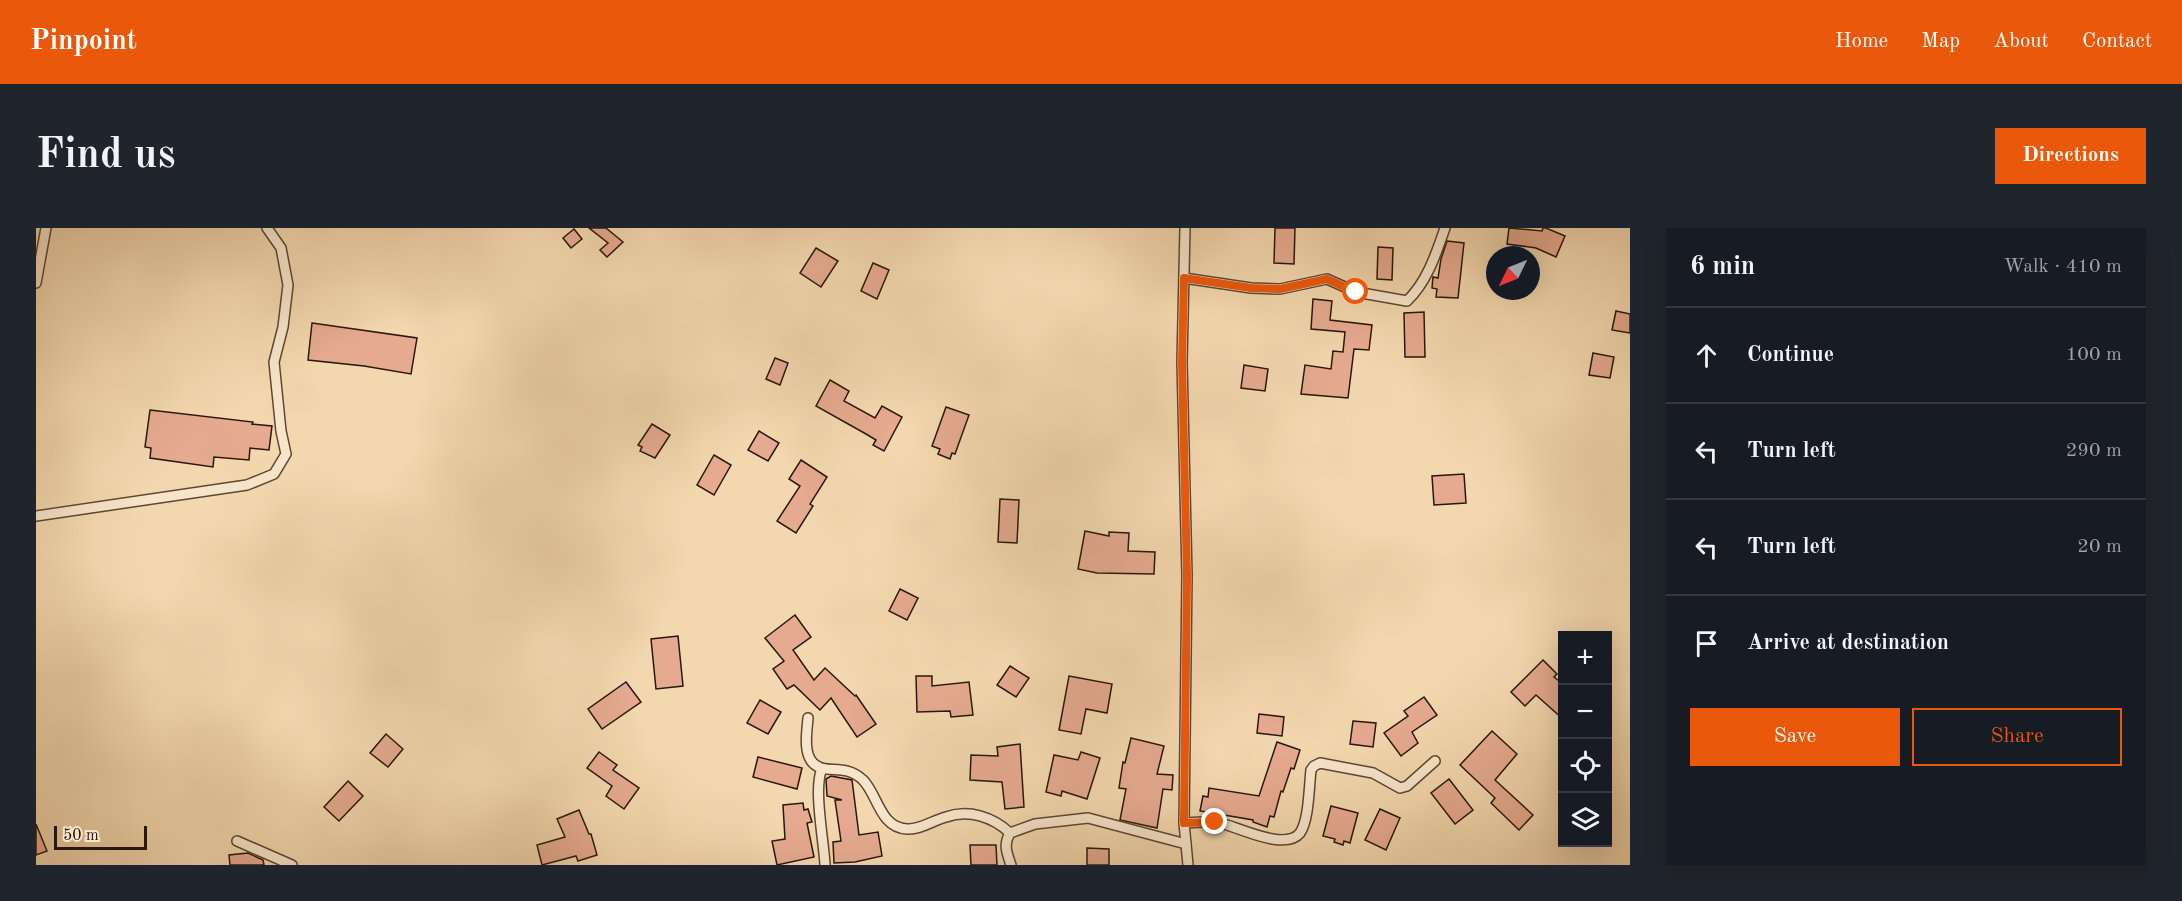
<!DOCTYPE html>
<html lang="en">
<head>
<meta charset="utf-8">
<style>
	:root { --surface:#171b24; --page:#20242c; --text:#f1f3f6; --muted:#9ea1a6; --line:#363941; --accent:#ea580c }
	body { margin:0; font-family:"Old Standard TT",serif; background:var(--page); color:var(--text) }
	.controls { position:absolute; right:18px; bottom:18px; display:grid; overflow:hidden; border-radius:0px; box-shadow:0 6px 24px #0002 }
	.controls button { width:54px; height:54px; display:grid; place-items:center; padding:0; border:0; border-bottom:2px solid var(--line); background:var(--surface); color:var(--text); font:30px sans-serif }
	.compass { position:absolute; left:1450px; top:18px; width:54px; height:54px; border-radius:50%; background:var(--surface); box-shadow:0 6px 24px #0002; rotate:227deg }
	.scale { position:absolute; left:18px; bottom:15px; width:93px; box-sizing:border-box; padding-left:6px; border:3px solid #2a170d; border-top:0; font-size:16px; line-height:21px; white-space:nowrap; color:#2a170d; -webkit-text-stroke:4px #f7e5ca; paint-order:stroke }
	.stop { position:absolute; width:18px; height:18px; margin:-14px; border:4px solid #ea580c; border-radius:50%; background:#fff }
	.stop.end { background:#ea580c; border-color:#fff; box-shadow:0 2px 6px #0008 }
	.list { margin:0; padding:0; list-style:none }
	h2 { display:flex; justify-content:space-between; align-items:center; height:78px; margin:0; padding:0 24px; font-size:26px }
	h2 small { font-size:20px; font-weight:400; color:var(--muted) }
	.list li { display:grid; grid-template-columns:39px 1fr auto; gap:18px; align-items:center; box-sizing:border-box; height:96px; padding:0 24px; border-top:2px solid var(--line) }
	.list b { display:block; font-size:22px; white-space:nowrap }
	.list em { font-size:20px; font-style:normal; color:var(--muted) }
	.actions { display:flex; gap:12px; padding:18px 24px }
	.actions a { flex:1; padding:14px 0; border:2px solid var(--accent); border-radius:0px; text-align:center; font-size:21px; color:var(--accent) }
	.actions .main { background:var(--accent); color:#fff }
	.icon { flex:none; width:33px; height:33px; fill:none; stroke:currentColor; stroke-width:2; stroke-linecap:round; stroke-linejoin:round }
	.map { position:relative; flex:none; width:1594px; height:637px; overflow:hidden; border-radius:0px }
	header { display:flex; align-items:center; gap:36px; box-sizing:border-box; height:84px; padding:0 30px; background:var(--accent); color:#fff }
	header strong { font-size:28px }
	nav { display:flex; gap:33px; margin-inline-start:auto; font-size:21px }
	.intro { display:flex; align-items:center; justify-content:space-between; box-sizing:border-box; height:144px; padding:0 36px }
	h1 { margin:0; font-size:42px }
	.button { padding:15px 27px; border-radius:0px; background:var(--accent); color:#fff; font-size:21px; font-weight:700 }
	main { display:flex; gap:36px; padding:0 36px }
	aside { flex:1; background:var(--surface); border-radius:0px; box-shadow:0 6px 24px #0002 }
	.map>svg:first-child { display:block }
	.building { fill:#e5aa8f; stroke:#2a170d; stroke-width:1.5 }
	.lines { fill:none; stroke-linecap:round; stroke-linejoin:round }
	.street-casing { stroke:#5c4735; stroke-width:12 }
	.street { stroke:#f7e5ca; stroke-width:9 }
	.route { stroke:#ea580c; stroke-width:8 }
</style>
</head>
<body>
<header>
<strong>Pinpoint</strong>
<nav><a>Home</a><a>Map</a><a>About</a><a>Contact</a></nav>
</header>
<div class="intro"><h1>Find us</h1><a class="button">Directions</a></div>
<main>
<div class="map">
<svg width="1594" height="637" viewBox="0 0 1594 637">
	<rect width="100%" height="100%" fill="#f3d7ae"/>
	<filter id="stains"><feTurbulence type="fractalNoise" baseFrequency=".00333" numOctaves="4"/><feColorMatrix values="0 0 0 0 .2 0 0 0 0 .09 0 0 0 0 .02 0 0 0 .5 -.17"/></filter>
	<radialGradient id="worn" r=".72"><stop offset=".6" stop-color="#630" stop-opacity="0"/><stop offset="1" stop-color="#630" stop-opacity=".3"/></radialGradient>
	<g class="building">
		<path d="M553,0H570L587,14L571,29L564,22L572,15Z"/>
		<path d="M1239,0H1259L1258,36L1238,35Z"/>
		<path d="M1473,0L1506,3L1507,0H1510L1529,8L1520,29L1500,20L1471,16Z"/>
		<path d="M538,1L546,11L535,20L527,10Z"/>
		<path d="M1411,13L1428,15L1422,70L1400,69L1401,61L1396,60L1397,49L1402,50L1405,31Z"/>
		<path d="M1342,19L1357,20L1356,52L1341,51Z"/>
		<path d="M780,20L802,33L785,59L764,45Z"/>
		<path d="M837,35L853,42L841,71L825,63Z"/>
		<path d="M1277,71L1296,73L1294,92L1336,97L1333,122L1318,121L1312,170L1265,166L1269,137L1295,141L1297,123L1307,124L1309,104L1275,101Z"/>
		<path d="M1580,83L1594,86V105L1576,102Z"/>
		<path d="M1388,84L1389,129H1369L1368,85Z"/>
		<path d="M276,95L381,110L375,146L328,138L272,132Z"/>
		<path d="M1557,125L1578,129L1574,150L1553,147Z"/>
		<path d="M739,130L752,135L744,157L730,151Z"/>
		<path d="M1208,137L1232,141L1229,163L1205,160Z"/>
		<path d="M794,152L813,163L808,173L839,190L846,178L866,189L848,223L837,217L840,212L830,206L780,178Z"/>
		<path d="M910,179L933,187L919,226L916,225L914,231L902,226L904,221L896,218Z"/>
		<path d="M114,182L217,194L216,196L236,198L233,222L214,220L213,232L178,229L177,239L114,230L115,220L109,219Z"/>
		<path d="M616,196L634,207L619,230L604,223L606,219L602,217Z"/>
		<path d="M723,203L743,215L732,233L712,222Z"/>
		<path d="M678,227L695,237L678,267L661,257Z"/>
		<path d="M765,232L791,249L774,276L777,278L760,305L741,293L764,258L753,251Z"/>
		<path d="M1428,246L1430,275L1398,277L1396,248Z"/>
		<path d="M964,271L983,272L981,315L962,314Z"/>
		<path d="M1049,303L1073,308V304L1093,305L1092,323L1119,324L1118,346L1061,345L1042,341Z"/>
		<path d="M864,361L882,370L871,392L853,383Z"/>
		<path d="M759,387L775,409L757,422L778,452L789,440L819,468L820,467L840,496L821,509L795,470L784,482L758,457L751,461L737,441L748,433L729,410Z"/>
		<path d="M642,408L647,458L620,461L615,411Z"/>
		<path d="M1507,432L1521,446L1518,449L1527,456V491L1500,467L1489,478L1475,464Z"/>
		<path d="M974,438L993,450L980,469L961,457Z"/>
		<path d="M880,448H896V458L933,454L937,487L915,489L914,483L881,484Z"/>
		<path d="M1033,448L1076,456L1071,485L1050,481L1045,506L1023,502Z"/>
		<path d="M590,454L605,474L566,501L552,481Z"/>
		<path d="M1388,469L1401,487L1376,504L1382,515L1365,528L1348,505L1372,488L1368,483Z"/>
		<path d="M724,472L745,484L732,506L711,495Z"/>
		<path d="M1223,486L1248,489L1246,508L1221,505Z"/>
		<path d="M1317,493L1340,495L1337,519L1314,516Z"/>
		<path d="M1456,503L1481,526L1459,552L1497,587L1483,602L1455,575L1459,570L1424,537Z"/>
		<path d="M350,506L367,521L352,539L334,525Z"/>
		<path d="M1095,510L1128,518L1121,546L1137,547L1136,562L1127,561L1121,600L1084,592L1090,561L1083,560L1087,534L1089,535Z"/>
		<path d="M1241,514L1264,522L1258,541L1255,540L1247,564L1245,563L1238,589L1234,588L1231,599L1217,594V592L1164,583L1167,568L1172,569L1173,560L1223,568Z"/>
		<path d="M984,516L988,579L969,581L966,554L934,552L935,527L962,528L961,519Z"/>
		<path d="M563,524L581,537L577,542L603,560L588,581L570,568L576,558L551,540Z"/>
		<path d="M1045,524L1064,530L1051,571L1026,563L1025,568L1010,564L1018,527L1042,532Z"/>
		<path d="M722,529L766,540L761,561L717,549Z"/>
		<path d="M795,548L816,552L823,607L842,604L846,628L819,634L798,635L797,614L805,613L799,572H806L791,568L790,551Z"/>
		<path d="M1413,551L1437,582L1419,596L1395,565Z"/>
		<path d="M312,553L327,568L303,593L288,579Z"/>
		<path d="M767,575L768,582L772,581L776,594L771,595L778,629L741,637L736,613L749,611L747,577Z"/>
		<path d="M1295,578L1322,585L1314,615L1308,613L1307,617L1298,614L1299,611L1287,608Z"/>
		<path d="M1344,581L1364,590L1350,622L1329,612Z"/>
		<path d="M543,582L553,606H555L561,627L542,633L540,628L506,637L501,617L529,609L521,591Z"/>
		<path d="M0,596L11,623L0,627Z"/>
		<path d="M934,617H960L961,637H935Z"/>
		<path d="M1051,620L1073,621V637H1051Z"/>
		<path d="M212,625L227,632L228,637H194L193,627Z"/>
	</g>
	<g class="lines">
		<defs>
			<g id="street">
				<path d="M1149,0L1146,134L1151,347L1148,595L1152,637"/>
				<path d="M1148,50L1215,60L1244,61L1291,51L1320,64L1371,73C1391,54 1400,26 1409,0"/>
				<path d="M0,55L10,0"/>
				<path d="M0,288L211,257L238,246L250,226L245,203L238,134L247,99L252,57L245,20L231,0"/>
				<path d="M772,490C771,503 767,525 777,535C790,548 808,534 827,552C842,567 844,600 871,601C884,602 898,592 910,589C933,581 957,589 974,605"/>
				<path d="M786,541C777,559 788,614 789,637"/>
				<path d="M1148,595C1159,595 1171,593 1181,594C1200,598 1249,624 1264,605C1273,592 1273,559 1275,542L1278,538L1284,535L1337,545L1364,560L1371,558L1399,533"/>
				<path d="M201,613L256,637"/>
				<path d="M975,637C971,625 967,617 974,605L999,596L1052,590L1150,616"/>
			</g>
		</defs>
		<use href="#street" class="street-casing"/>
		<use href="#street" class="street"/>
	</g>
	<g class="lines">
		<path class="route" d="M1179,594L1148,595L1151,347L1146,134L1148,50L1215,60L1244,61L1291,51L1320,64"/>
	</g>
	<rect width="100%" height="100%" filter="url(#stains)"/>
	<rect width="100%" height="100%" fill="url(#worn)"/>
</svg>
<div class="controls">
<button>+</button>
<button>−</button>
<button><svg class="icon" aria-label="locate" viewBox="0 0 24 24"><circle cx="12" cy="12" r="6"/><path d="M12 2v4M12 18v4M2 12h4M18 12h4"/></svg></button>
<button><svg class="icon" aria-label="layers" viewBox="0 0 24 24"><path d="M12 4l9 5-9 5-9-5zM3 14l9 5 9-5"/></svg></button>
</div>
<svg class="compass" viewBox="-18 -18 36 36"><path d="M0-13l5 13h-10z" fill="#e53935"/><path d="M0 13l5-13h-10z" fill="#9ea1a6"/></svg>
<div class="scale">50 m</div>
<div class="stop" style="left:1320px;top:64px"></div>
<div class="stop end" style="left:1179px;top:594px"></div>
</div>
<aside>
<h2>6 min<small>Walk · 410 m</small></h2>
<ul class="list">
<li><svg class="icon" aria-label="ahead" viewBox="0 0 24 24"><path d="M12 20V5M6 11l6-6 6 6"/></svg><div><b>Continue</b></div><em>100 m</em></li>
<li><svg class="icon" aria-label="left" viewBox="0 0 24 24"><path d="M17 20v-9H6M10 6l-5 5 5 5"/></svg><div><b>Turn left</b></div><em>290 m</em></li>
<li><svg class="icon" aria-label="left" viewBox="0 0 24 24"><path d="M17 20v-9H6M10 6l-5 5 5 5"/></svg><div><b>Turn left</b></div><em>20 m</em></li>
<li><svg class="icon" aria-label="arrive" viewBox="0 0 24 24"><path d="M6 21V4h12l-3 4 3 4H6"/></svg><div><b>Arrive at destination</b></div></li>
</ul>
<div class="actions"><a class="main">Save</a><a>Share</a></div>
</aside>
</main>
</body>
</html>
